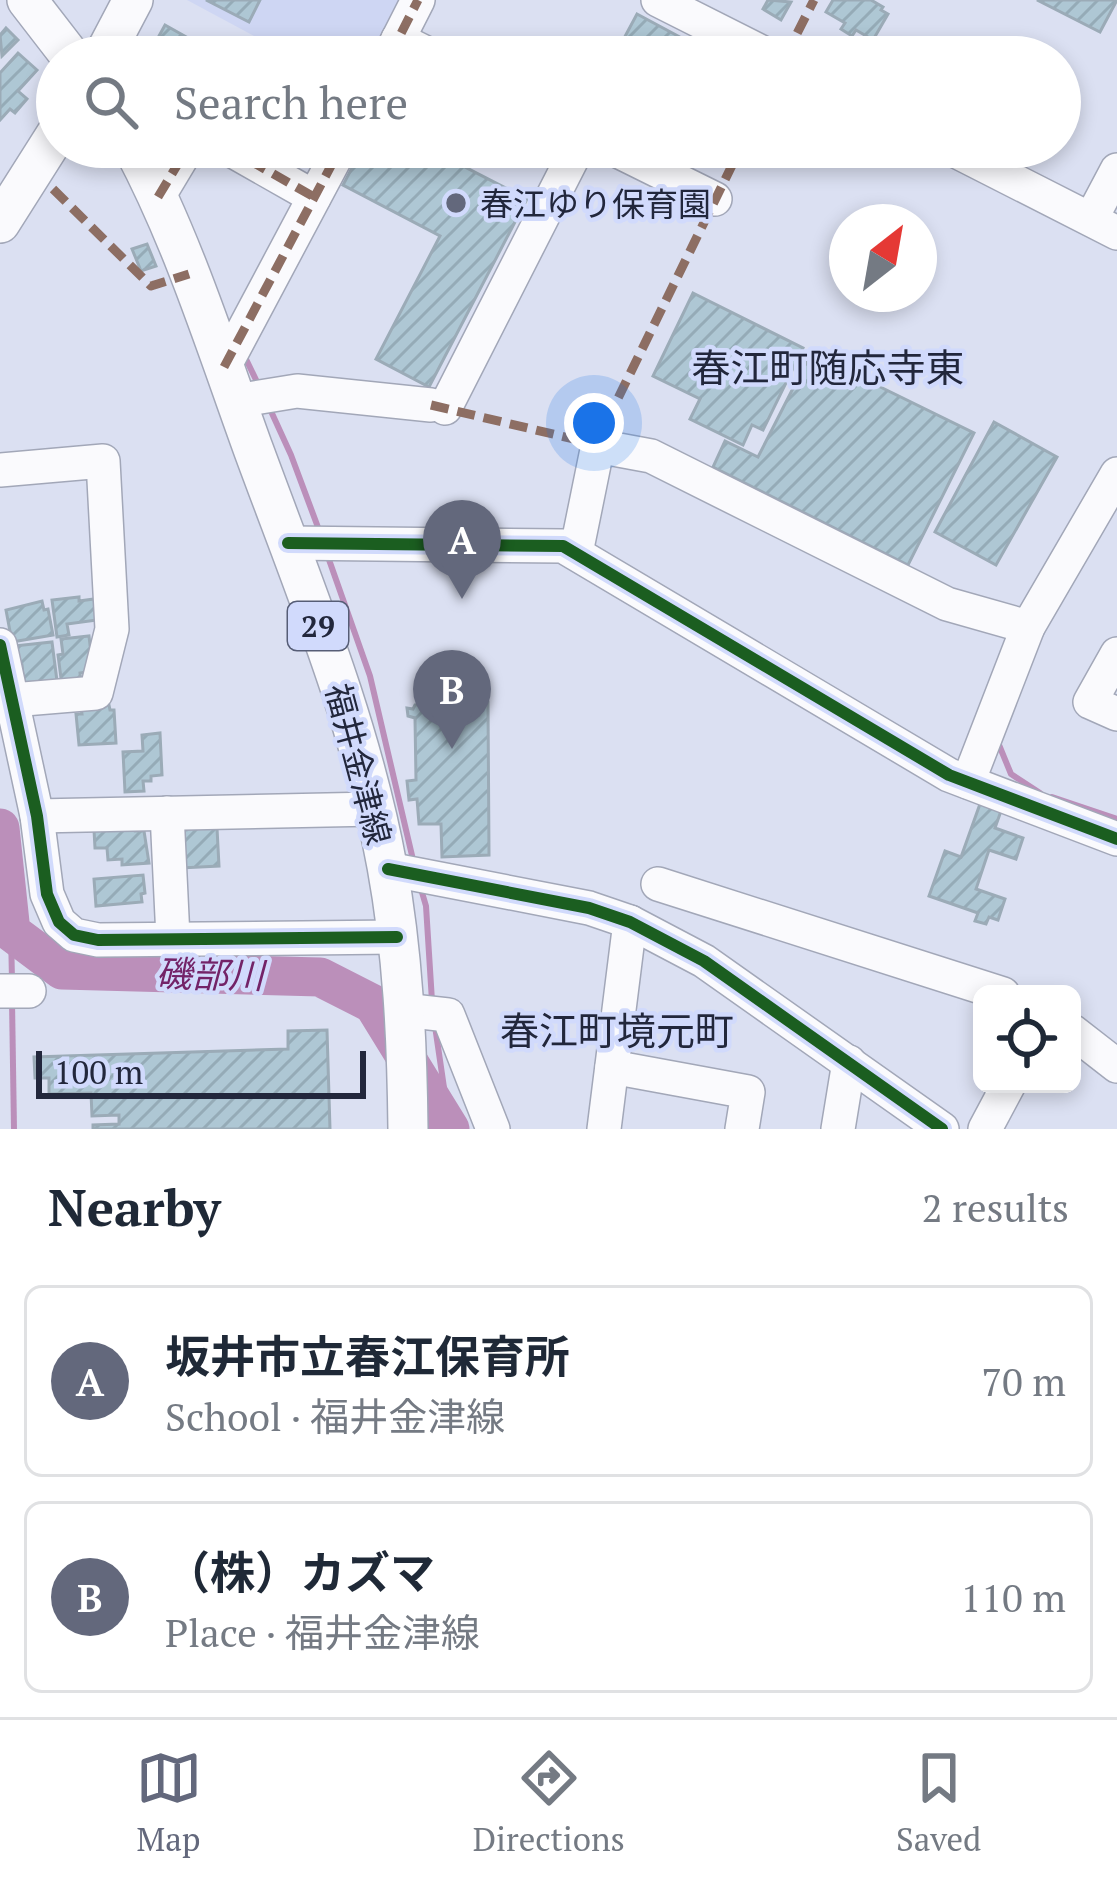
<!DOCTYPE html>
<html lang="en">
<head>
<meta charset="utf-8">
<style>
	:root { --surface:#fff; --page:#f2f2f3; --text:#1f2937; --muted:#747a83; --line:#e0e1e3; --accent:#63687c }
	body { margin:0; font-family:"PT Serif","Noto Sans JP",serif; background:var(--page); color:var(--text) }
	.controls { position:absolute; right:36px; bottom:36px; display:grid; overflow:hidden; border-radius:18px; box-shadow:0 6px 18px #0003 }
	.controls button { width:108px; height:108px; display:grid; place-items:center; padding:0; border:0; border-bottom:3px solid var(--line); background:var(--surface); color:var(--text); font:60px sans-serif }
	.compass { position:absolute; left:829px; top:204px; width:108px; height:108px; border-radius:50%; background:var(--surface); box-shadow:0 6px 18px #0003; rotate:31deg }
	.scale { position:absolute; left:36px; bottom:30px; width:330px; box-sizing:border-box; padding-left:12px; border:6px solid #22273c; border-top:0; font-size:33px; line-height:42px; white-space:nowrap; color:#22273c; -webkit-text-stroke:9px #d1dafc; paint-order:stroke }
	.you { position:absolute; left:594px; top:423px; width:42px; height:42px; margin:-30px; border:9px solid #fff; border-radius:50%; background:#1a73e8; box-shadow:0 0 0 18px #1a73e833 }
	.badge { display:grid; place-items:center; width:78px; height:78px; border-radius:50%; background:var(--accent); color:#fff; font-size:39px; font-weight:700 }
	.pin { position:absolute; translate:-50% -99px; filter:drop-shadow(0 3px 6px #0008) }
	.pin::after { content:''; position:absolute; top:63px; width:42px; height:36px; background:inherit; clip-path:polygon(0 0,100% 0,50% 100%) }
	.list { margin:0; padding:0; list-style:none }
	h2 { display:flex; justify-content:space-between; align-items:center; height:156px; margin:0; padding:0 48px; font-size:51px }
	h2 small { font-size:39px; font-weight:400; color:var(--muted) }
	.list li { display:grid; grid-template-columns:78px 1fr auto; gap:36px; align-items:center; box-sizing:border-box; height:192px; margin:0 24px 24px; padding:0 24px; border:3px solid var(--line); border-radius:18px }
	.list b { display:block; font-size:45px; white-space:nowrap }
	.list p { margin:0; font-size:39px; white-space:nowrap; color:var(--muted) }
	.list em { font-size:39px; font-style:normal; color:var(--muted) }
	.icon { flex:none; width:66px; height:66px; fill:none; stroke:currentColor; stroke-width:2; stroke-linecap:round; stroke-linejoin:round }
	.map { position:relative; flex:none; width:1117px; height:1129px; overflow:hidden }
	.search { position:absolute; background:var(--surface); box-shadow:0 6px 18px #0003; left:36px; right:36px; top:36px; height:132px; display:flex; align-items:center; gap:30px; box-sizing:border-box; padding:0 42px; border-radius:66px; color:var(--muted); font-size:45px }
	.sheet { height:588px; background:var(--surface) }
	nav { display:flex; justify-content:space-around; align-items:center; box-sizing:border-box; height:168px; border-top:3px solid var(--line); background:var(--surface); font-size:33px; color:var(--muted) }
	nav a { display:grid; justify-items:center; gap:6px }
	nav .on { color:var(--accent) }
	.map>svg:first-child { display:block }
	.built { fill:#ced6f3 }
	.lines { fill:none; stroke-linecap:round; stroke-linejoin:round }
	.stream { stroke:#bb8fba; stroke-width:6 }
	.river { stroke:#bb8fba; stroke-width:39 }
	.building { fill:url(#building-hatch); stroke:#9babb7; stroke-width:3 }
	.minor-casing { stroke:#a2a7b8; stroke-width:36 }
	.major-casing { stroke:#a2a7b8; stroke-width:42 }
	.minor { stroke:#fafafd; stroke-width:33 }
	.major { stroke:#fafafd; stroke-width:39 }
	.quiet { stroke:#8d6e63; stroke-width:9; stroke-dasharray:18 9; stroke-linecap:butt }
	.cycleway-casing { stroke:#d1dafc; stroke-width:20 }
	.cycleway { stroke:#1b5e20; stroke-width:12 }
	.poi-dot { fill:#63687c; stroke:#d1dafc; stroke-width:4.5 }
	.labels { text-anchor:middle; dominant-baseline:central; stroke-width:9; stroke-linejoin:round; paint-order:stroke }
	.shield { fill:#d1dafc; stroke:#565d76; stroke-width:3 }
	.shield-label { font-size:30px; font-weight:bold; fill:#22273c }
	.poi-label { font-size:33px; fill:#22273c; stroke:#d1dafc; text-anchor:start }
	.street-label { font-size:33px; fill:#22273c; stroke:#d1dafc }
	.water-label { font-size:36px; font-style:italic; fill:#732368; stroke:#d1dafc }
	.quarter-label { font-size:39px; fill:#22273c; stroke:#d1dafc }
</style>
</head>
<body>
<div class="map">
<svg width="1117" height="1129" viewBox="0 0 1117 1129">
	<defs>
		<pattern id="building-hatch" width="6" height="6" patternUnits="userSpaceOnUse" patternTransform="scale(3)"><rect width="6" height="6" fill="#aec7d4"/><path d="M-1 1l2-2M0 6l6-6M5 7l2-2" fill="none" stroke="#95abb7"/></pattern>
	</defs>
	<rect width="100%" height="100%" fill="#dbe0f2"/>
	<path class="built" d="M187,0H402L372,57H293Z"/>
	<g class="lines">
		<g class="stream">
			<path d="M244,355L259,386"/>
			<path d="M270,409L291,455L319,530"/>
			<path d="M327,554L370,676L414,864"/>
			<path d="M997,740L1011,774L1040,793"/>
			<path d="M1052,797L1117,819"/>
			<path d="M421,889L426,906L432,1001"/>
			<path d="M11,932L12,981"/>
			<path d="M12,1001L14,1129"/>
			<path d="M435,1026L450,1129"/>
		</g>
		<path class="river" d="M0,828L11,932L62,970L320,977L373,1004L450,1129"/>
	</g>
	<g class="building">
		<path d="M206,0H260L249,22Z"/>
		<path d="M768,0L791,2L781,20L763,9Z"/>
		<path d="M833,0H871L883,7L881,10L888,14L873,40L856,30L852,36L841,29L845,23L826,12Z"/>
		<path d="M1037,0H1117L1100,32Z"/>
		<path d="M637,14L717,57H614Z"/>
		<path d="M165,25L222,57L148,56Z"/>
		<path d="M6,28L18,40L2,56L0,35Z"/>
		<path d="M18,53L37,70L18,91L27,99L15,113L10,109L0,120V73Z"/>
		<path d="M363,147H426L527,199L429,387L376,359L440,236L343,185Z"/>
		<path d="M147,244L156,266L141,271L132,249Z"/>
		<path d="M693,293L803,348L763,430L752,425L743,445L690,419L700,399L653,376Z"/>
		<path d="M811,353L974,433L908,565L713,467L725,441L758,457Z"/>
		<path d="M994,422L1057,457L996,565L935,532Z"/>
		<path d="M79,597V601L94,599L97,620L67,624L69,635L57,637L52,600Z"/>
		<path d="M42,601L44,610L48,609L53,635L12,642L6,610Z"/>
		<path d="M89,636L93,671L80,673L81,683L62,686L58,655L63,654L61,639Z"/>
		<path d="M52,642L57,681L24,685L22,665L17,666L14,646Z"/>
		<path d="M488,702L489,855L442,857L441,824H419L417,799L409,800L407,781L416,780L415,718L408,716L407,708L413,709L415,705Z"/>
		<path d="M109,705L110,710H114L116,743L79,745L76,714H82L81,707Z"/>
		<path d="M160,733L162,775L151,776V781H143L144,791L125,792L123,752L143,751L142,735Z"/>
		<path d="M980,804L1001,811L995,828L1023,838L1016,859L989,850L976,889L1005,899L998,920L989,917L986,924L975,921L978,913L929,896L945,851L961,857Z"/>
		<path d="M186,824L217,828L219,866L181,868L179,830H186Z"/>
		<path d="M134,827L135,831H144L149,863L122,865V859L108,860L107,848H95L94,830Z"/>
		<path d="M143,875L145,893L141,894L142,902L96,906L94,879Z"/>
		<path d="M327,1030L330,1129H93V1125L119,1124V1115L92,1116L91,1093L49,1094V1078H35L34,1057L288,1049V1031Z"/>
	</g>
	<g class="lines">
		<defs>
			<g id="minor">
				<path d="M658,0L771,57"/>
				<path d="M398,39L434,57"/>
				<path d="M389,57L418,0"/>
				<path d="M226,147L314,197"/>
				<path d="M610,147L715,199"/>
				<path d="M948,147L1117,233"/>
				<path d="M158,197L188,147"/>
				<path d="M1091,219L1117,170"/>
				<path d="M224,367L341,147"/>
				<path d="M236,401L297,391L431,405"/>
				<path d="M445,408L578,147"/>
				<path d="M597,446L651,456L947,604L1028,627"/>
				<path d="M0,470L103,461L112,629L96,693L12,700"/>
				<path d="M288,543L563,546L949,775L1117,839"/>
				<path d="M576,553L600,435"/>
				<path d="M0,645L37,816L47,894L59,922L74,935L98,940L397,937"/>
				<path d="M1117,654L1090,702L1117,714"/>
				<path d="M968,782L1028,627L1117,474"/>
				<path d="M167,813L173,938"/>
				<path d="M37,816L375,809"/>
				<path d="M388,869L589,908L630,922L704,961L942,1129"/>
				<path d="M658,884L1003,994"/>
				<path d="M0,991H29"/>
				<path d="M403,1010L448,1015L493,1129"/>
				<path d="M1072,1031L1117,1066"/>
				<path d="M612,1067L748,1092L742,1129"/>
				<path d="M604,1129L630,922"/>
				<path d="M838,1129L849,1062"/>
				<path d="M985,1129L1009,1084"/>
			</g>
			<g id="major">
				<path d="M27,0L71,57"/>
				<path d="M103,57L133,0"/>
				<path d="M133,147C184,243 217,349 254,451C304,587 361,723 387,866C403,953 407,1041 408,1129"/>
				<path d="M0,223L57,133"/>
			</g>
		</defs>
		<use href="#minor" class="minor-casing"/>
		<use href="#major" class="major-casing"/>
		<use href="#minor" class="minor"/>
		<use href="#major" class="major"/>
		<g class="quiet">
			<path d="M389,57L418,0"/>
			<path d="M785,57L814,0"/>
			<path d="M226,147L314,197"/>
			<path d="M53,189L151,286L189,274"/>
			<path d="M158,197L188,147"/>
			<path d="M224,367L341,147"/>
			<path d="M431,405L582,441L600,435L741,147"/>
		</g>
		<defs>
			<g id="cycleway">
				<path d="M288,543L563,546L949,775L1117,839"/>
				<path d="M0,645L37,816L47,894L59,922L74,935L98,940L397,937"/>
				<path d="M388,869L589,908L630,922L704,961L942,1129"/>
			</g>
		</defs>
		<use href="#cycleway" class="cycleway-casing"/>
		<use href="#cycleway" class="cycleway"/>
	</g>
	<circle class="poi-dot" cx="456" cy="203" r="12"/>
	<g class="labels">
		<rect class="shield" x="288" y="602" width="60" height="48" rx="9"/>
		<g class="shield-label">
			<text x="318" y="626">29</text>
		</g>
		<g class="poi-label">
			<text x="480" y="203">春江ゆり保育園</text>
		</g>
		<g class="street-label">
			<text transform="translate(359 764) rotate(75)">福井金津線</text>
		</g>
		<g class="water-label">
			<text transform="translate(210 974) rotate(1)">磯部川</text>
		</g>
		<g class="quarter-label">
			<text x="828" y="367">春江町随応寺東</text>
			<text x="617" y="1030">春江町境元町</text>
		</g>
	</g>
</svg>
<div class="controls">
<button><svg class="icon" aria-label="locate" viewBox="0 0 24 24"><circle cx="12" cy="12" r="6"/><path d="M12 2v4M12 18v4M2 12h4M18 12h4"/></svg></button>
</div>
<svg class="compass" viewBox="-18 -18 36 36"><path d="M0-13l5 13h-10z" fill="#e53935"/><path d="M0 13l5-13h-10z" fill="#747a83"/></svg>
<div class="scale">100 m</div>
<div class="you"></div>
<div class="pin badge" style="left:462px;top:599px">A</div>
<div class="pin badge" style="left:452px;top:749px">B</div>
<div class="search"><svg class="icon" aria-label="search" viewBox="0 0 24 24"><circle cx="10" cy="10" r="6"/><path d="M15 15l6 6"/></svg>Search here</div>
</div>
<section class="sheet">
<h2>Nearby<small>2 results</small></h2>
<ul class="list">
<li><span class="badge">A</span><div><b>坂井市立春江保育所</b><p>School · 福井金津線</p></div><em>70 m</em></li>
<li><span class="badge">B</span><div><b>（株）カズマ</b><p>Place · 福井金津線</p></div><em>110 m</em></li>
</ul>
</section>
<nav>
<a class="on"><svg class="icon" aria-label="map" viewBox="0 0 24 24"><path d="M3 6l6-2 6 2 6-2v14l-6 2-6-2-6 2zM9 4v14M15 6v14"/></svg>Map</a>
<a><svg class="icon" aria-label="directions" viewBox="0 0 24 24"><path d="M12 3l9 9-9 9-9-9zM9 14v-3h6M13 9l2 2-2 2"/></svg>Directions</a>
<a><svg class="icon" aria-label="saved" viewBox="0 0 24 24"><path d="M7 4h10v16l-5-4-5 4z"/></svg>Saved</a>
</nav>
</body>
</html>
